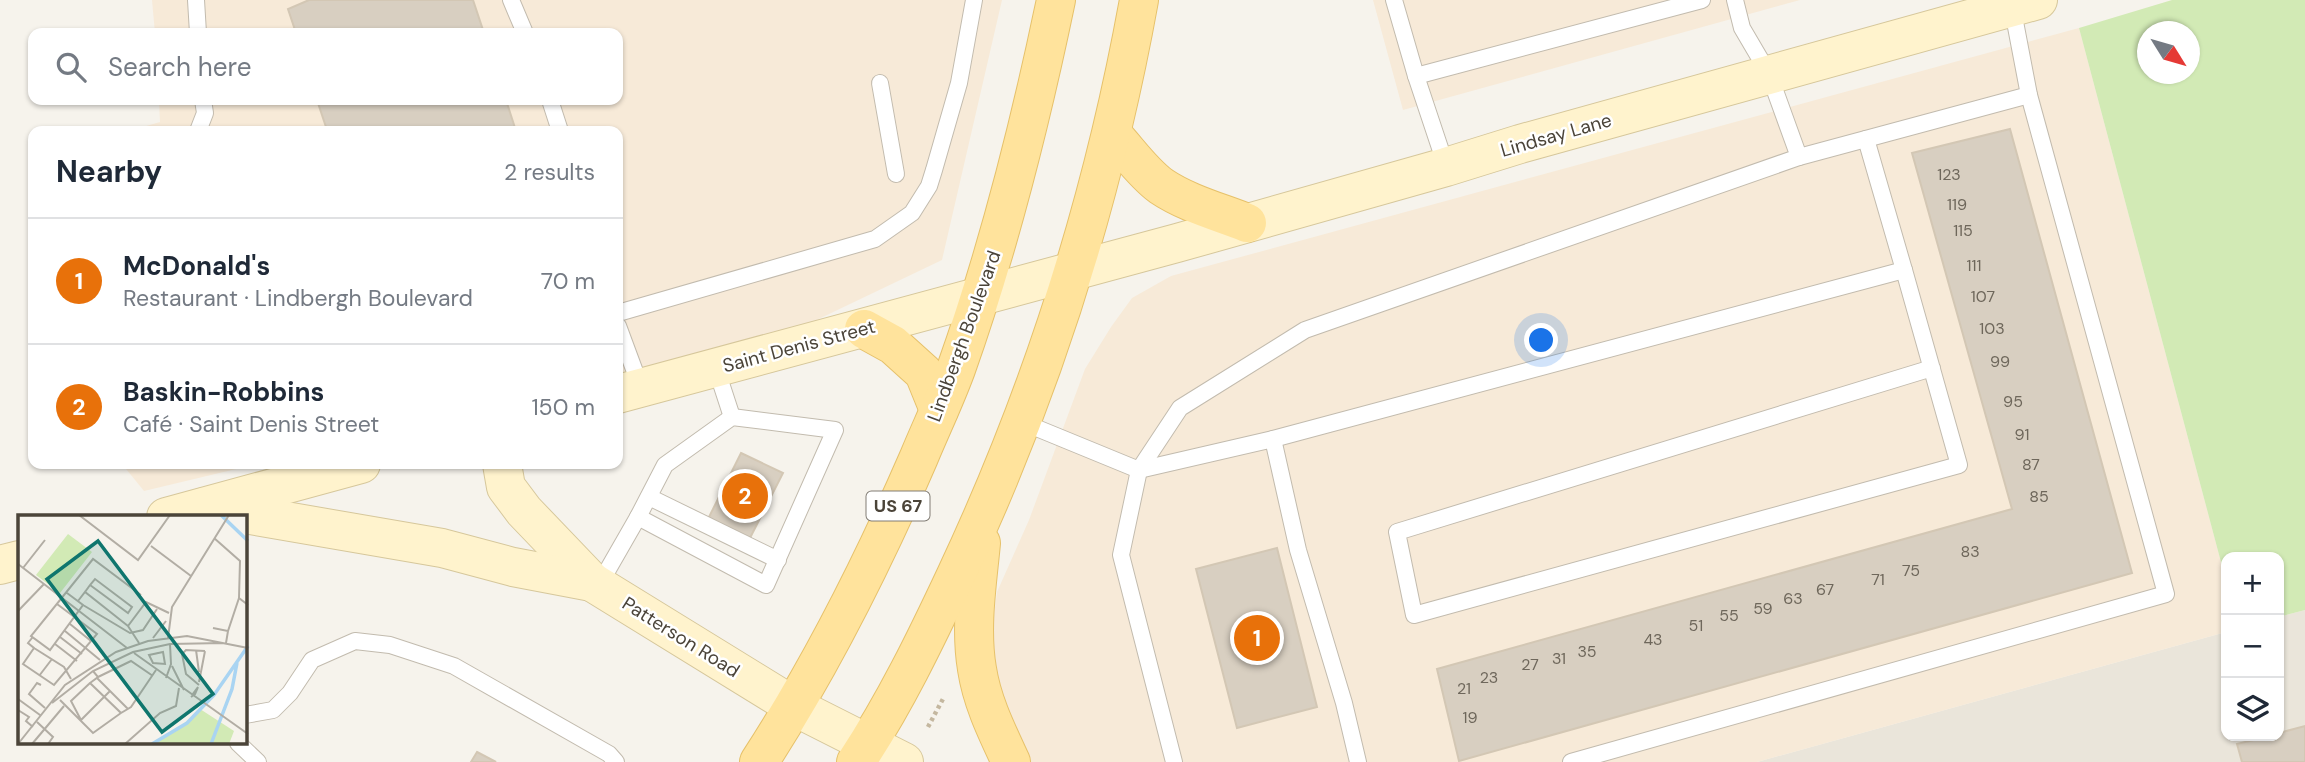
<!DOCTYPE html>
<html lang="en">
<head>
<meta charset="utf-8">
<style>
	:root { --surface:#fff; --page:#f6f6f7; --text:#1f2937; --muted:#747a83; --line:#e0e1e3; --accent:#0f766e }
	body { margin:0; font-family:"DM Sans",sans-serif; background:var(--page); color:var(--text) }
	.controls { position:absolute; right:21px; bottom:21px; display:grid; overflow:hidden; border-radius:14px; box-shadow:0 2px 5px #0004 }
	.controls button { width:63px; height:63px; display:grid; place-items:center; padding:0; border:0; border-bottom:2px solid var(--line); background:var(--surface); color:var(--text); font:35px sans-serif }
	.compass { position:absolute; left:2137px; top:21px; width:63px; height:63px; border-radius:50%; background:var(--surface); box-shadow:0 2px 5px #0004; rotate:127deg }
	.you { position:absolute; left:1542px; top:341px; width:24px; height:24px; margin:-18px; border:5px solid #fff; border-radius:50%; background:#1a73e8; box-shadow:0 0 0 10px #1a73e833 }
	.badge { display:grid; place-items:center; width:46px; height:46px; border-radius:50%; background:var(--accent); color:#fff; font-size:23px; font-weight:700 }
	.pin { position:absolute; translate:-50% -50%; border:4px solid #fff; box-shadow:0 2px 7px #0006 }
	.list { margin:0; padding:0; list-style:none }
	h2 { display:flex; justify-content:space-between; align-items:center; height:91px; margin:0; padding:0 28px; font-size:30px }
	h2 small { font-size:23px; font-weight:400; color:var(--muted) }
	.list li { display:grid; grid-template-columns:46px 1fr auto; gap:21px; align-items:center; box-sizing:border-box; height:126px; padding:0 28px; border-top:2px solid var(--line) }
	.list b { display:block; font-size:26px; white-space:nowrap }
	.list p { margin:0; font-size:23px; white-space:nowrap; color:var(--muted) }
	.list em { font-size:23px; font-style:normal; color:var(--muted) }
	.icon { flex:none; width:38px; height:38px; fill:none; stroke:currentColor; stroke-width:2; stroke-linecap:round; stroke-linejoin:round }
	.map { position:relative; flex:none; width:2305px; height:762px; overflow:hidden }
	.search { position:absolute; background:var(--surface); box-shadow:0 2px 5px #0004; left:28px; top:28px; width:595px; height:77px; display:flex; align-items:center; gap:18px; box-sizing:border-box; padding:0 24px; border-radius:14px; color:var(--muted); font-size:26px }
	.panel { position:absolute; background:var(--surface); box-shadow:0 2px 5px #0004; left:28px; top:126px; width:595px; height:343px; border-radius:14px }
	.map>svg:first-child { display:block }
	.residential { fill:#eae5da }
	.commercial { fill:#f7ead8 }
	.green { fill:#d2eab5; fill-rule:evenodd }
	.building { fill:#d8cfc1; stroke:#d3c7b4; stroke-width:2 }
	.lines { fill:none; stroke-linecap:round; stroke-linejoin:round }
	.lane-casing { stroke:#c2bbae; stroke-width:18 }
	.secondary-casing { stroke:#d6c79b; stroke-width:40 }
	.primary-casing { stroke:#e6c16a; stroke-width:40 }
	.path { stroke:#c4b79f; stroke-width:4.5; stroke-dasharray:3.5 3.5; stroke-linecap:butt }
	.lane { stroke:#fff; stroke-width:16 }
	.secondary { stroke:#fff3cd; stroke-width:38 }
	.primary { stroke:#ffe39c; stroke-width:38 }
	.labels { text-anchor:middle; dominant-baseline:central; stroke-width:5; stroke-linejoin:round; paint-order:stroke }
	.number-label { font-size:16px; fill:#6e675b }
	.shield { fill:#fff; stroke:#817c74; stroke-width:2 }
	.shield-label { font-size:18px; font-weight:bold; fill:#4b4439 }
	.street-label { font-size:19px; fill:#4b4439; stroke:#fff }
	.inset-river { fill:none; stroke:#a9d4f2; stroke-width:3.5 }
	.inset-road { fill:none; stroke:#b2ada4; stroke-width:2 }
	.view { fill:#0f766e; fill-opacity:0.15; stroke:#0f766e; stroke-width:3.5 }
	.inset-edge { fill:none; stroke:#4b4439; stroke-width:3.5 }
</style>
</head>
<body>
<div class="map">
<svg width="2305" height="762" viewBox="0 0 2305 762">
	<rect width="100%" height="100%" fill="#f6f3ec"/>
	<path class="residential" d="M2305,610V762H1757L2226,632V736H2279V617Z"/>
	<g class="commercial">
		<path d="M152,0H1002L942,260L804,326L618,375V131H129L160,122L159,100H618V33H155Z"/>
		<path d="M1373,0H1800L1403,110Z"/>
		<path d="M2079,28L2226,581V632L1757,762H1026L989,654L997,592L1029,520L1085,369L1111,327L1132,298L1171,276Z"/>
		<path d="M122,464H257L144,491Z"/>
	</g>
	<path class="green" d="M2172,0H2305V610L2279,617V557H2226V581L2079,28ZM2148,32H2190V74H2148Z"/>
	<g class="building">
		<path d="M309,0H473L484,33H296L288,9Z"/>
		<path d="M317,100H506L516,131H324L327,130Z"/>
		<path d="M2010,129L2132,573L1459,761L1437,669L2012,509L1912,153Z"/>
		<path d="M741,453L783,473L749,540L708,519Z"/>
		<path d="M1277,548L1317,707L1237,728L1196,569Z"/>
		<path d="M2305,726V762H2242L2237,744L2270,736H2279V733Z"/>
		<path d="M477,752L496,762H471Z"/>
	</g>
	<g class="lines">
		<defs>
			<g id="lane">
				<path d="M196,0L198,33"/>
				<path d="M511,0L525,33"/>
				<path d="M1394,0L1416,76L1702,0"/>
				<path d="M1735,0L1742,28L1769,74L1799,157L2029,95"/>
				<path d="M1416,76L1446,166"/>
				<path d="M880,83L896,174"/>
				<path d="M550,100L560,131"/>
				<path d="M198,131L205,113L203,100"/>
				<path d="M1904,270L1959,465L1414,615L1397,532L1932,368"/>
				<path d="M618,313L875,239L912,213L929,186L934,170L959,83L974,0"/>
				<path d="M618,326L641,388"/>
				<path d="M716,368L732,417"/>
				<path d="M732,417L835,430L766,585L638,517L665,465Z"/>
				<path d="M1022,422L1139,470L1273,439L1298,550L1344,703L1358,762"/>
				<path d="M1273,439L1904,270L1866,139"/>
				<path d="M649,497L778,560"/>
				<path d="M599,585L638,517"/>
				<path d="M245,715L273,710L290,693L312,660L355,641L390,645L454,666L609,754L616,762"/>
				<path d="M238,743L258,762"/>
				<path d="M1174,762L1121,555L1139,470L1180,408L1305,330L1799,157"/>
				<path d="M1571,762L2166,594L2029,95L2012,6"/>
			</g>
			<g id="secondary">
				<path d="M618,394L1177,243L1446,167L1520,144L2038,0"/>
				<path d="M502,464L506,487L524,511L592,582L795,707L904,762"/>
				<path d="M204,507L442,548L513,567L592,582"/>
				<path d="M166,517L361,464"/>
				<path d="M0,565L19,560"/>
			</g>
			<g id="primary">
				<path d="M1112,134C1128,151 1142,172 1161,186C1186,203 1219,212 1247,223"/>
				<path d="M864,329L893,345L924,373L939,410"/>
				<path d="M981,543C977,585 970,628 977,669C982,702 997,732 1011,762"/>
				<path d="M759,762C822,665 873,563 919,457C931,428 945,399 956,369C999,248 1030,125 1056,0"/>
				<path d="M856,762C895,703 926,639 956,575C1042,392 1103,199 1139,0"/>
			</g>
		</defs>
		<use href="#lane" class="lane-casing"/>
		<use href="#secondary" class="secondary-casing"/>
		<use href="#primary" class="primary-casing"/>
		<path class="path" d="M928,727L944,697"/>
		<use href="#lane" class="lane"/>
		<use href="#secondary" class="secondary"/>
		<use href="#primary" class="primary"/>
	</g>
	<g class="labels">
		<g class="number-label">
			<text x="1949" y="174">123</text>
			<text x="1957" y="204">119</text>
			<text x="1963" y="230">115</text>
			<text x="1974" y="265">111</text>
			<text x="1983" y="296">107</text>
			<text x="1992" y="328">103</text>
			<text x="2000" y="361">99</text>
			<text x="2013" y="401">95</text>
			<text x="2022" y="434">91</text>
			<text x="2031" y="464">87</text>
			<text x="2039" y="496">85</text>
			<text x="1970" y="551">83</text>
			<text x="1911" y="570">75</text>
			<text x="1878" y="579">71</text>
			<text x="1825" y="589">67</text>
			<text x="1793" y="598">63</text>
			<text x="1763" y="608">59</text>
			<text x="1729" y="615">55</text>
			<text x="1696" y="625">51</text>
			<text x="1653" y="639">43</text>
			<text x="1587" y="651">35</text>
			<text x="1559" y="658">31</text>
			<text x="1530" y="664">27</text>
			<text x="1489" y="677">23</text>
			<text x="1464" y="688">21</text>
			<text x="1470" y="717">19</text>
		</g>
		<rect class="shield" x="866.5" y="491.5" width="63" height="29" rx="5"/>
		<g class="shield-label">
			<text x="898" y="506">US 67</text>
		</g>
		<g class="street-label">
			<text transform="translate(1556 135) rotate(-16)">Lindsay Lane</text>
			<text transform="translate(964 336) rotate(-70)">Lindbergh Boulevard</text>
			<text transform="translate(799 346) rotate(-15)">Saint Denis Street</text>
			<text transform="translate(681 637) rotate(32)">Patterson Road</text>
		</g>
	</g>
	<g transform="translate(18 515)">
		<rect width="229" height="229" fill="#f6f3ec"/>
		<path d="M50,19L74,37L42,78L18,60ZM182,194L216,216L211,229H134L169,208Z" fill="#d2eab5"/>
		<path class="inset-river" d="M203,0L230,26M134,229L169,208L196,180L230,131M193,229L214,174L219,148"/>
		<path class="inset-road" d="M61,0L120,45L152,0M196,23L222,46L221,83L230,90M133,31L173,61M0,49L109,133M5,53L27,25M67,77L72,70L77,64L114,92L110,98L72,70M49,78L65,90L32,135L13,121L75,44L123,80M60,86L67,77L110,111M65,90L112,118L125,115L139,94M0,96L26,69M52,109L73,126M195,113L210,116L208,128M47,116L82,145M210,116L221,83M42,122L64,139M14,123L10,128L16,133L5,149L36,170L79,119L39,89M135,123L148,106M150,123L154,92L211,0M121,128L110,111L128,87L151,98M37,129L59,146M16,133L46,152L53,164M178,135L181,157M145,137L147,149L135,148L131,140ZM116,138L230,219M154,151L166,175M21,161L34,144M80,162L113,146L135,161M79,163L110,194M148,163L153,149L152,129M181,167L187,136M72,168L53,186L63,205L92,176M23,170L19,168L11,179L27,193M181,170L168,159L164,139L168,135L187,136M173,182L177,179L180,172L174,180M0,184L22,200M42,185L75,218L103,198L72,168L80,162L75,156M34,188L75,156L115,137L152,129L205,128M0,195L11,202L8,206L15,212M103,198L113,192L138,155M19,207L35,222L30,229M0,229L47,170L98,137L130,126L169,121L230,133M14,229L46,191M107,229L142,198L158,191L161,173"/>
		<path class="view" d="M80,26L195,179L144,217L29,64Z"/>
		<rect width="229" height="229" class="inset-edge"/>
	</g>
</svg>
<div class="controls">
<button>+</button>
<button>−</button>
<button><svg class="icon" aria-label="layers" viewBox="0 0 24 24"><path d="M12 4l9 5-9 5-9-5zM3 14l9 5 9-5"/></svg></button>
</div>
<svg class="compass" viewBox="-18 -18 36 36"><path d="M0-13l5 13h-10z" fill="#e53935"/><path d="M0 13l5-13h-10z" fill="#747a83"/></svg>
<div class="you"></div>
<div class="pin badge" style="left:1257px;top:638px;background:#e8710a">1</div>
<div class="pin badge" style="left:745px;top:496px;background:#e8710a">2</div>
<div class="search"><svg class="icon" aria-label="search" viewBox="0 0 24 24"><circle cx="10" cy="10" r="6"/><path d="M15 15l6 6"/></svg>Search here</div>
<section class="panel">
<h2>Nearby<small>2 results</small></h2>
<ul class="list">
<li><span class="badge" style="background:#e8710a">1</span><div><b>McDonald's</b><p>Restaurant · Lindbergh Boulevard</p></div><em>70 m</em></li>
<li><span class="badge" style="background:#e8710a">2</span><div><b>Baskin-Robbins</b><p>Café · Saint Denis Street</p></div><em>150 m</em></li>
</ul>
</section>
</div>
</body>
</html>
